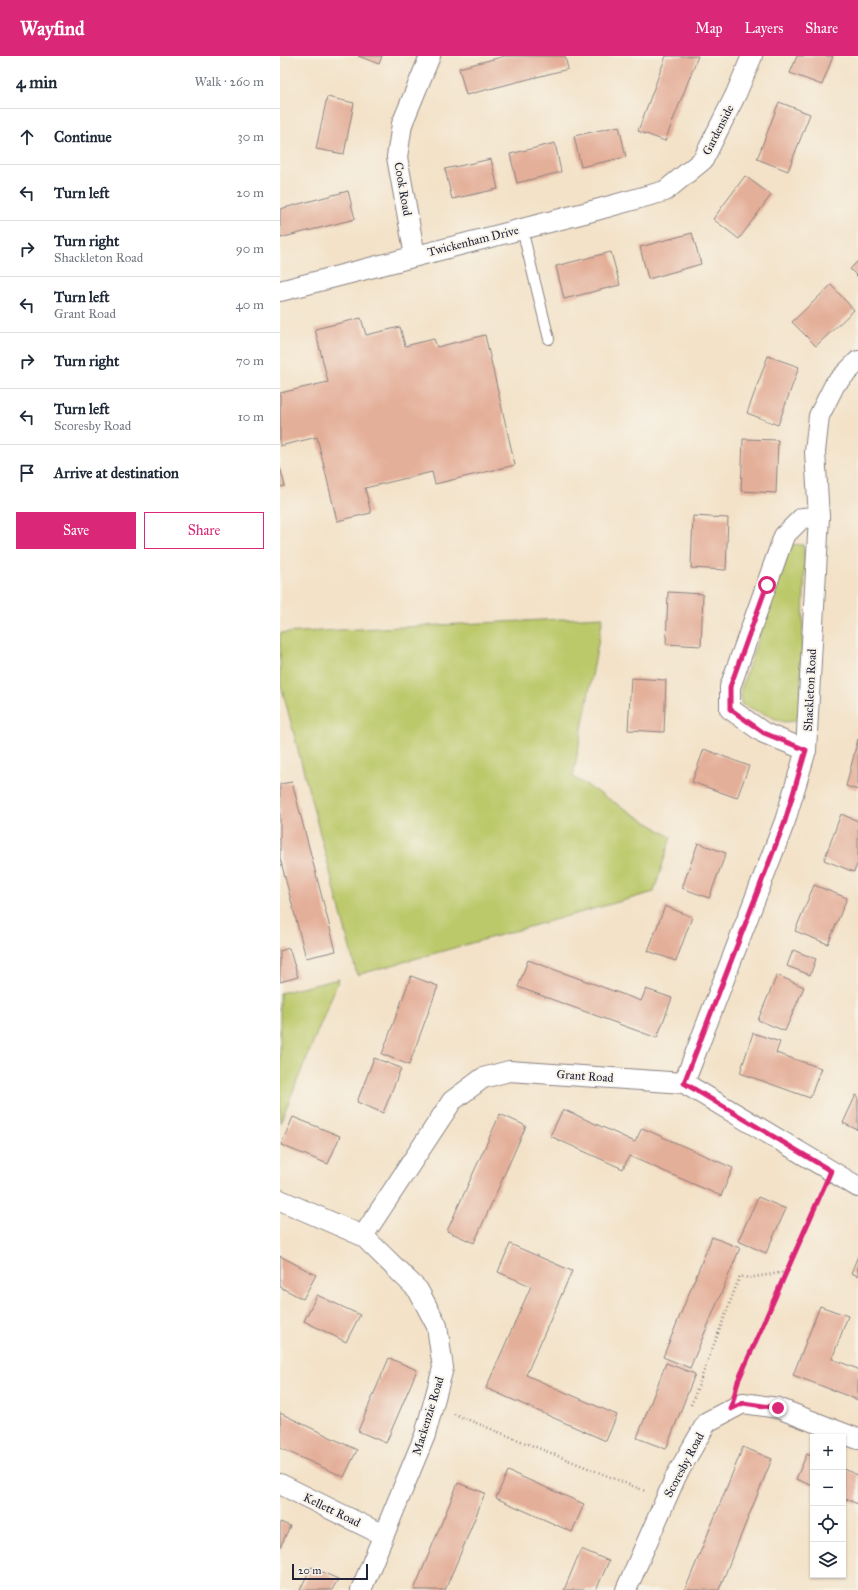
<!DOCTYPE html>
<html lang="en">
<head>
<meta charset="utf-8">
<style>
	:root { --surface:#fff; --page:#f2f2f3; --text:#1f2937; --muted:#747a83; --line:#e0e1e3; --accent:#db2777 }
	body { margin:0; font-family:"IM FELL Great Primer",serif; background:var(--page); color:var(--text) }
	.controls { position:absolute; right:12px; bottom:12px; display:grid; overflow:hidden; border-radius:0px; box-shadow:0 1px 3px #0004 }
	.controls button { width:36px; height:36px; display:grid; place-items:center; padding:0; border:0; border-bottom:1px solid var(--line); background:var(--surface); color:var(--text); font:20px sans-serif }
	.scale { position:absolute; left:12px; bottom:10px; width:76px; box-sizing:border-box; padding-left:4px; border:2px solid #22223b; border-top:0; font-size:11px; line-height:14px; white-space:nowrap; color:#22223b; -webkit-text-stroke:3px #f7f3e8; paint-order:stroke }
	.stop { position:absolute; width:12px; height:12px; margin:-9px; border:3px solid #db2777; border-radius:50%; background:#fff }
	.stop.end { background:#db2777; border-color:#fff; box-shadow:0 1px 4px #0008 }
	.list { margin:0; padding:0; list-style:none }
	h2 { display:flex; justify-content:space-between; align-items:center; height:52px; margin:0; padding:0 16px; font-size:17px }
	h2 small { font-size:13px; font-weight:400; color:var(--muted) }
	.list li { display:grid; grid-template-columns:26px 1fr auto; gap:12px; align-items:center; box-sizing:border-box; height:56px; padding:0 16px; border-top:1px solid var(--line) }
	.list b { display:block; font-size:15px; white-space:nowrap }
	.list p { margin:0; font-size:13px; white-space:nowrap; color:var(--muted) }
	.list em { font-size:13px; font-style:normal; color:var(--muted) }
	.actions { display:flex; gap:8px; padding:12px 16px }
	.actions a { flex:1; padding:9px 0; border:1px solid var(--accent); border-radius:0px; text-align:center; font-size:14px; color:var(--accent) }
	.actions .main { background:var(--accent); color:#fff }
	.icon { flex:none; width:22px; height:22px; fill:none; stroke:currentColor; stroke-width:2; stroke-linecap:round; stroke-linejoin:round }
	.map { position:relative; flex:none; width:578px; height:1534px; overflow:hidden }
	header { display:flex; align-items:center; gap:24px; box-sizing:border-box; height:56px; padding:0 20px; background:var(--accent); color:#fff }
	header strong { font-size:19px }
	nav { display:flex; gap:22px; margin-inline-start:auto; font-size:14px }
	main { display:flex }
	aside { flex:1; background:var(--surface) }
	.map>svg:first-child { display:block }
	.green { fill:#bcc96a; stroke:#6f7652 }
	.building { fill:#e4af99 }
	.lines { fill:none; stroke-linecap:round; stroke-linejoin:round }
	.service-casing { stroke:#8a8282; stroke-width:12 }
	.minor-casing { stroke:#8a8282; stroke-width:22 }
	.path { stroke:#8a8282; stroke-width:2.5; stroke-dasharray:1 3; stroke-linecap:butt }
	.service { stroke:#fff; stroke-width:10 }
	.minor { stroke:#fff; stroke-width:20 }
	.route { stroke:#db2777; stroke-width:5 }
	.labels { text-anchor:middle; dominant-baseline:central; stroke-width:4; stroke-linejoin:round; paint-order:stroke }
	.street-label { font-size:12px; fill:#22223b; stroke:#f7f3e8 }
</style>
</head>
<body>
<header>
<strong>Wayfind</strong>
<nav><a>Map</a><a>Layers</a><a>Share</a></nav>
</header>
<main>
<aside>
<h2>4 min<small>Walk · 260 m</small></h2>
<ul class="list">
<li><svg class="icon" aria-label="ahead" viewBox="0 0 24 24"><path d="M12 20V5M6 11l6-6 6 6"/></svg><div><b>Continue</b></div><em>30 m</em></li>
<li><svg class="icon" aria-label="left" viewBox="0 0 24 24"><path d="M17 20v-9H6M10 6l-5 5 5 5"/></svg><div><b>Turn left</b></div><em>20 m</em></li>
<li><svg class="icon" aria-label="right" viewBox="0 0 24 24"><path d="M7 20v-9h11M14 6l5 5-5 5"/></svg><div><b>Turn right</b><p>Shackleton Road</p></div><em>90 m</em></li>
<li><svg class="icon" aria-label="left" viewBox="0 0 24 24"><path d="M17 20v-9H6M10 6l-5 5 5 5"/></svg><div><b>Turn left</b><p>Grant Road</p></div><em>40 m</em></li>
<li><svg class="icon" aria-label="right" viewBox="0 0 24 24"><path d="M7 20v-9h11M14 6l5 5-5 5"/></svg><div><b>Turn right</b></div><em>70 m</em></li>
<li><svg class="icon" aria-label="left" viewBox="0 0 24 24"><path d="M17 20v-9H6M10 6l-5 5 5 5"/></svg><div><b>Turn left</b><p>Scoresby Road</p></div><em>10 m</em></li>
<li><svg class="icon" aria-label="arrive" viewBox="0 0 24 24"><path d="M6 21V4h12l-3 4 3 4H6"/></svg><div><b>Arrive at destination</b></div></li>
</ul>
<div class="actions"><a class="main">Save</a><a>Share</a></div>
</aside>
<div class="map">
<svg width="578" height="1534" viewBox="0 0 578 1534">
	<rect width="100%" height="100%" fill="#f7f3e8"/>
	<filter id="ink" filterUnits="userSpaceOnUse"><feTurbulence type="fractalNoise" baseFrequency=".025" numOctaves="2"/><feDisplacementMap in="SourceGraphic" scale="8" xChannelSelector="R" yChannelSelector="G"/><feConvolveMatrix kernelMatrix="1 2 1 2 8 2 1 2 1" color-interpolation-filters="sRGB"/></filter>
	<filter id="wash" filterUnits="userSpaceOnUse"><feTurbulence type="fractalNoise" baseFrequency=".012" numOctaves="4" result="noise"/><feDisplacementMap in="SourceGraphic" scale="16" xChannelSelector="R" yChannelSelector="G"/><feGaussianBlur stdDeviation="0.9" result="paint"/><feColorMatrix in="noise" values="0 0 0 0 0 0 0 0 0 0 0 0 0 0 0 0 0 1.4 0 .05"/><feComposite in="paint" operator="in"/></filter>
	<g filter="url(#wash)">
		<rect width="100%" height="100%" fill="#f3e2c8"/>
		<g class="green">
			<path d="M510,488L523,489L525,504L520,651L516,665L503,666L461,648V633Z"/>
			<path d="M323,561L293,721L391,781L374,836L77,919L0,625V577Z"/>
			<path d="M59,923L0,1067V937Z"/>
		</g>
		<g id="blocks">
			<g class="building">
				<path d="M78,0H102L99,8Z"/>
				<path d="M225,0H285L288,13L186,39L179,12Z"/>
				<path d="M386,0H418L385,85L358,75Z"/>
				<path d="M517,0H553L542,29L510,17Z"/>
				<path d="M47,41L74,47L64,98L36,93Z"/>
				<path d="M499,46L530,58L508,115L477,103Z"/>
				<path d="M339,70L346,101L301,111L294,80Z"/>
				<path d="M275,87L281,116L237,127L230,98Z"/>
				<path d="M211,103L218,133L172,143L165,113Z"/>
				<path d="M465,120L491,139L459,183L433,163Z"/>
				<path d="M68,135L75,163L0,182V153Z"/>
				<path d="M412,177L421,208L368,223L360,191Z"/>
				<path d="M331,196L340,229L284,243L276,210Z"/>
				<path d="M578,205V221L570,213Z"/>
				<path d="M551,229L574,254L536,290L512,266Z"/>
				<path d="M81,262L86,279L120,271L125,290L154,283L157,291L205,279L235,409L155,428L152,416L85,432L91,457L57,465L37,381L0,390V337L48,326L35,273Z"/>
				<path d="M488,300L519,311L498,369L467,357Z"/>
				<path d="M463,383L498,384L496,437L461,435Z"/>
				<path d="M0,411L5,430L0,431Z"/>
				<path d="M413,460L448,462L446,514L411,512Z"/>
				<path d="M388,536L423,538L421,590L386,588Z"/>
				<path d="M351,622L386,624L384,676L348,674Z"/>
				<path d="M578,683V734L566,730Z"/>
				<path d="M424,693L469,710L457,742L412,726Z"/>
				<path d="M12,726L56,895L26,902L0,802V728Z"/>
				<path d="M561,758L578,765V806L574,816L544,804Z"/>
				<path d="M418,787L446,797L429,842L402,832Z"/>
				<path d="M534,829L567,842L548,888L515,875Z"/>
				<path d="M385,850L412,861L396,905L368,895Z"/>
				<path d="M9,892L18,921L0,926V895Z"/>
				<path d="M513,894L536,903L530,919L507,910Z"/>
				<path d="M248,904L361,945L366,933L392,942L377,982L238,931Z"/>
				<path d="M497,919L524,931L505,975L478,964Z"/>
				<path d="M131,920L158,930L129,1009L102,998Z"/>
				<path d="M473,977L500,986L496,997L541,1012L530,1042L460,1017Z"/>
				<path d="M94,1002L121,1012L103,1057L77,1046Z"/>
				<path d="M576,1039L578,1040V1074L563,1067Z"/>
				<path d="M283,1053L355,1086L362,1072L453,1112L441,1140L349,1100L343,1113L270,1080Z"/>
				<path d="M220,1058L246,1070L194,1187L167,1175Z"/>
				<path d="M13,1061L60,1080L48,1108L1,1089Z"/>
				<path d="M478,1141L506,1153L486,1197L458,1185Z"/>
				<path d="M432,1181L460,1192L410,1312L383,1301Z"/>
				<path d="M230,1188L292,1215L246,1319L337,1359L326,1385L206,1332L251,1230L218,1216Z"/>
				<path d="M0,1200L36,1219L23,1243L0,1231Z"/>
				<path d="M578,1200V1220L571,1217Z"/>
				<path d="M37,1239L80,1259L66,1286L24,1265Z"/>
				<path d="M540,1250L568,1260L552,1303L578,1313V1344L513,1319Z"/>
				<path d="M109,1302L137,1314L106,1387L78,1375Z"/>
				<path d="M386,1307L415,1318L386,1393L357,1382Z"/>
				<path d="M0,1357L77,1394L64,1421L0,1392Z"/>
				<path d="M463,1391L492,1403L448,1511L439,1534H405Z"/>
				<path d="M527,1398L533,1401V1430L516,1423Z"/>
				<path d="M563,1413L578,1419V1448L563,1442Z"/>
				<path d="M228,1415L304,1448L292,1476L216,1442Z"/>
				<path d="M178,1427L205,1437L185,1487L165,1534H134Z"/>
				<path d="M0,1466L10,1470L0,1492Z"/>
				<path d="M301,1493L329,1505L316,1534H284Z"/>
				<path d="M31,1511L58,1523L52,1534H20Z"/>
			</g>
		</g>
	</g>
	<g filter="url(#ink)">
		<use href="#blocks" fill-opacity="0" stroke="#8a8282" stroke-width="1"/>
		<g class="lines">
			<defs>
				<path id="service" d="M242,173L269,283"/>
				<g id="minor">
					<path d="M135,200L117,101L122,68L150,0"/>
					<path d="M0,235L316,154L385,135L423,104L456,38L472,0"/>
					<path d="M526,694L484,677L450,653V631L504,480L522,462L539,461"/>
					<path d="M404,1027L505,765L526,694L539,461L535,396L539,360L555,328L578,305"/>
					<path d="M0,1144L83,1180L138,1234L157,1270L163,1312L145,1379L81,1534"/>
					<path d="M83,1180L172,1045L203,1022L229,1015L404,1027L578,1131"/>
					<path d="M0,1428L103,1479"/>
					<path d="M346,1534L396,1420L427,1366L463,1347L498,1352L578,1383"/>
				</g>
			</defs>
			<use href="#service" class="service-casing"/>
			<use href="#minor" class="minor-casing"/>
			<g class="path">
				<path d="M458,1325L542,1136"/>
				<path d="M411,1349L460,1220L468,1222L506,1216"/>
				<path d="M174,1358L365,1435"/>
			</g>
			<use href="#service" class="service"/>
			<use href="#minor" class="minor"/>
		</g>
	</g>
	<g class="lines" filter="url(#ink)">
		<path class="route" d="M487,529L450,631V653L484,677L526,694L505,765L404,1027L551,1115L458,1325L451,1353L463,1347L498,1352"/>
	</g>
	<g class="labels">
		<g class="street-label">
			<text transform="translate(438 74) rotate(-63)">Gardenside</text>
			<text transform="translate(123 133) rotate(80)">Cook Road</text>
			<text transform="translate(193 185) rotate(-14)">Twickenham Drive</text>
			<text transform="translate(530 634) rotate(-87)">Shackleton Road</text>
			<text transform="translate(305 1020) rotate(4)">Grant Road</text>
			<text transform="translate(148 1360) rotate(-73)">Mackenzie Road</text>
			<text transform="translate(404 1409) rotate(-62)">Scoresby Road</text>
			<text transform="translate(52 1454) rotate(26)">Kellett Road</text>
		</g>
	</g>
</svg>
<div class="controls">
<button>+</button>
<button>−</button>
<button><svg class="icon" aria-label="locate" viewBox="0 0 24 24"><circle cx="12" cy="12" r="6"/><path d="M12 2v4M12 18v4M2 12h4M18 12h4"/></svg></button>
<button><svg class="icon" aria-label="layers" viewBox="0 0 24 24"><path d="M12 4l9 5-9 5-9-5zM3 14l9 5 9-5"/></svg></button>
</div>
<div class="scale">20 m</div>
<div class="stop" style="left:487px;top:529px"></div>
<div class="stop end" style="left:498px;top:1352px"></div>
</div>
</main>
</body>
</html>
